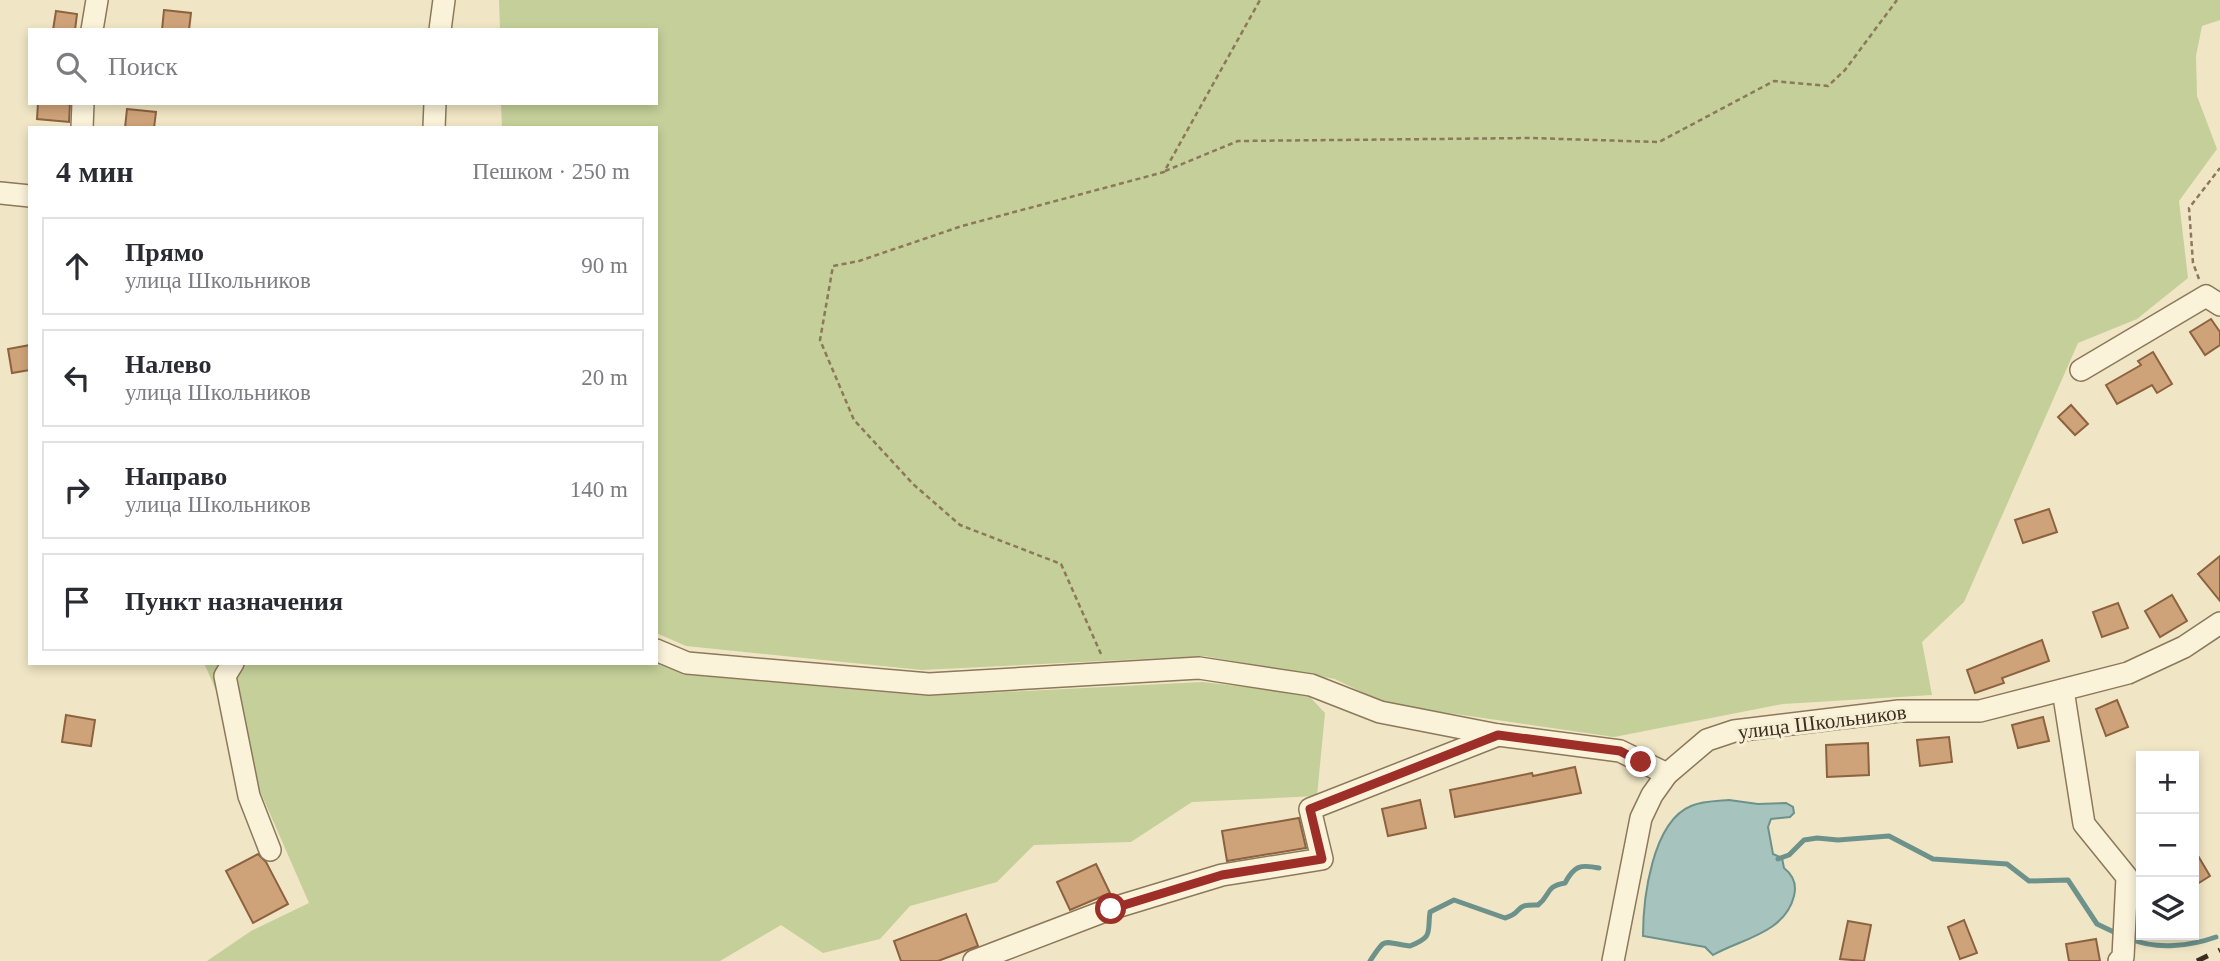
<!DOCTYPE html>
<html lang="ru">
<head>
<meta charset="utf-8">
<style>
	:root { --surface:#fff; --page:#f2f2f3; --text:#2b2b33; --muted:#7c7c81; --line:#e1e1e2 }
	body { margin:0; font-family:"Times New Roman",serif; background:var(--page); color:var(--text) }
	.controls { position:absolute; right:21px; bottom:21px; display:grid; overflow:hidden; border-radius:0px; box-shadow:0 4px 10px #0003 }
	.controls button { width:63px; height:63px; display:grid; place-items:center; padding:0; border:0; border-bottom:2px solid var(--line); background:var(--surface); color:var(--text); font:35px sans-serif }
	.stop { position:absolute; width:21px; height:21px; margin:-16px; border:5px solid #9d2e28; border-radius:50%; background:#fff }
	.stop.end { background:#9d2e28; border-color:#fff; box-shadow:0 2px 7px #0008 }
	.list { margin:0; padding:0; list-style:none }
	h2 { display:flex; justify-content:space-between; align-items:center; height:91px; margin:0; padding:0 28px; font-size:30px }
	h2 small { font-size:23px; font-weight:400; color:var(--muted) }
	.list li { display:grid; grid-template-columns:46px 1fr auto; gap:21px; align-items:center; box-sizing:border-box; height:98px; margin:0 14px 14px; padding:0 14px; border:2px solid var(--line); border-radius:0px }
	.list b { display:block; font-size:26px; white-space:nowrap }
	.list p { margin:0; font-size:23px; white-space:nowrap; color:var(--muted) }
	.list em { font-size:23px; font-style:normal; color:var(--muted) }
	.icon { flex:none; width:38px; height:38px; fill:none; stroke:currentColor; stroke-width:2; stroke-linecap:round; stroke-linejoin:round }
	.map { position:relative; flex:none; width:2220px; height:961px; overflow:hidden }
	.search { position:absolute; background:var(--surface); box-shadow:0 4px 10px #0003; left:28px; top:28px; width:630px; height:77px; display:flex; align-items:center; gap:18px; box-sizing:border-box; padding:0 24px; border-radius:0px; color:var(--muted); font-size:26px }
	.panel { position:absolute; background:var(--surface); box-shadow:0 4px 10px #0003; left:28px; top:126px; width:630px; height:539px; border-radius:0px }
	.map>svg:first-child { display:block }
	.green { fill:#c5cf99 }
	.water { fill:#a7c3bd; stroke:#6d928b; stroke-width:2 }
	.lines { fill:none; stroke-linecap:round; stroke-linejoin:round }
	.stream { stroke:#6d928b; stroke-width:5 }
	.building { fill:#cfa37a; stroke:#8c623f; stroke-width:2 }
	.minor-casing { stroke:#8c785a; stroke-width:24 }
	.path { stroke:#8c785a; stroke-width:2.5; stroke-dasharray:5 3.5; stroke-linecap:butt }
	.minor { stroke:#faf2d9; stroke-width:21 }
	.rail { stroke:#3c2e1f; stroke-width:5; stroke-dasharray:12 12; stroke-linecap:butt }
	.route { stroke:#9d2e28; stroke-width:9 }
	.labels { text-anchor:middle; dominant-baseline:central; stroke-width:6; stroke-linejoin:round; paint-order:stroke }
	.street-label { font-size:21px; fill:#3c2e1f; stroke:#f7efd5 }
</style>
</head>
<body>
<div class="map">
<svg width="2220" height="961" viewBox="0 0 2220 961">
	<rect width="100%" height="100%" fill="#f0e6c5"/>
	<g class="green">
		<path d="M499,0H2220V20L2202,26L2196,56L2197,96L2217,149L2179,201L2188,278L2137,319L2078,343L1964,602L1922,642L1932,695L1783,704L1614,737L1386,704L1335,679L1204,656L922,670L686,646L656,633V128H502L501,103H656V30H500Z"/>
		<path d="M204,663H656L688,675L927,696L1202,682L1307,694L1325,713L1317,796L1192,802L1131,842L1034,845L997,882L910,906L880,939L823,953L781,925L720,961H207L251,931L309,903Z"/>
	</g>
	<path class="water" d="M1729,800L1758,804L1786,803L1793,807L1794,813L1790,817L1771,819L1768,827L1773,854L1782,858L1784,868C1793,875 1797,884 1794,896C1785,933 1741,939 1713,955L1705,947L1643,936C1643,899 1652,822 1691,806C1702,801 1717,801 1729,800Z"/>
	<g class="lines">
		<g class="stream">
			<path d="M1778,859L1789,855L1804,840L1817,838L1838,840L1889,836L1933,859L2007,864L2029,881L2068,880L2097,924L2118,934"/>
			<path d="M2131,939C2156,950 2191,946 2216,937"/>
			<path d="M1370,961C1387,935 1382,943 1410,946C1434,936 1427,933 1430,912L1454,900L1505,918C1525,912 1512,904 1538,905C1552,894 1544,887 1565,883C1574,866 1580,864 1599,868"/>
		</g>
	</g>
	<g class="building">
		<path d="M164,10L191,13L189,30H162Z"/>
		<path d="M56,11L77,14L75,30H53Z"/>
		<path d="M38,103H70L69,122L37,119Z"/>
		<path d="M127,109L156,112L154,128H125Z"/>
		<path d="M2211,319L2220,332V345L2205,355L2190,332Z"/>
		<path d="M30,345V370L12,373L8,349Z"/>
		<path d="M2153,352L2172,384L2157,393L2152,385L2117,404L2106,385L2141,365L2138,361Z"/>
		<path d="M2071,405L2088,424L2075,435L2058,417Z"/>
		<path d="M2049,509L2057,532L2023,543L2015,520Z"/>
		<path d="M2220,556V601L2198,574Z"/>
		<path d="M2172,595L2187,621L2160,637L2145,611Z"/>
		<path d="M2118,603L2128,628L2102,637L2093,612Z"/>
		<path d="M2042,640L2049,661L2002,678L2004,683L1975,693L1967,670Z"/>
		<path d="M2117,700L2128,727L2106,736L2096,709Z"/>
		<path d="M66,715L95,720L91,746L62,742Z"/>
		<path d="M2043,717L2049,741L2018,748L2012,725Z"/>
		<path d="M1949,737L1952,762L1920,766L1917,740Z"/>
		<path d="M1868,743L1869,775L1827,777L1826,745Z"/>
		<path d="M1575,767L1581,793L1455,817L1450,790L1532,773L1533,776Z"/>
		<path d="M1420,800L1426,828L1388,836L1382,809Z"/>
		<path d="M1299,818L1306,848L1227,861L1222,831Z"/>
		<path d="M2194,849L2210,876L2194,886Z"/>
		<path d="M258,854L266,862L288,904L253,923L226,871Z"/>
		<path d="M1096,864L1110,893L1070,910L1057,882Z"/>
		<path d="M966,914L978,946L938,961H901L894,941Z"/>
		<path d="M1964,920L1977,953L1960,959L1948,927Z"/>
		<path d="M1848,921L1871,925L1864,961L1840,959Z"/>
		<path d="M2096,939L2100,961H2069L2066,944Z"/>
	</g>
	<g class="lines">
		<defs>
			<g id="minor">
				<path d="M92,30L97,0"/>
				<path d="M440,30L444,0"/>
				<path d="M82,128L83,103"/>
				<path d="M434,128L435,103"/>
				<path d="M0,193L30,196"/>
				<path d="M2081,370L2206,296L2220,305"/>
				<path d="M656,650L687,663L929,684L1199,668L1311,685L1380,712L1498,735L1620,751L1667,774"/>
				<path d="M233,663L225,676L249,796L270,850"/>
				<path d="M2063,690L2084,824L2127,877L2123,957L2119,961"/>
				<path d="M974,961L1110,909L1222,875L1322,859L1310,809L1498,735"/>
				<path d="M1613,961L1641,818L1652,795L1667,774L1707,740L1734,731L1899,711H1980L2128,673L2184,647L2220,623"/>
			</g>
		</defs>
		<use href="#minor" class="minor-casing"/>
		<g class="path">
			<path d="M1165,171L1238,141L1530,138L1659,142L1774,81L1828,86L1845,70L1897,0"/>
			<path d="M2199,279L2193,263L2189,208L2220,168"/>
			<path d="M1101,654L1061,564L960,525L913,484L854,420L820,340L833,266L859,261L962,226L1164,172L1260,0"/>
		</g>
		<use href="#minor" class="minor"/>
		<path class="rail" d="M2197,961L2220,950"/>
	</g>
	<g class="lines">
		<path class="route" d="M1111,909L1222,875L1322,859L1310,809L1498,735L1620,751L1641,762"/>
	</g>
	<g class="labels">
		<g class="street-label">
			<text transform="translate(1822 722) rotate(-7)">улица Школьников</text>
		</g>
	</g>
</svg>
<div class="controls">
<button>+</button>
<button>−</button>
<button><svg class="icon" aria-label="layers" viewBox="0 0 24 24"><path d="M12 4l9 5-9 5-9-5zM3 14l9 5 9-5"/></svg></button>
</div>
<div class="stop" style="left:1111px;top:909px"></div>
<div class="stop end" style="left:1641px;top:762px"></div>
<div class="search"><svg class="icon" aria-label="search" viewBox="0 0 24 24"><circle cx="10" cy="10" r="6"/><path d="M15 15l6 6"/></svg>Поиск</div>
<section class="panel">
<h2>4 мин<small>Пешком · 250 m</small></h2>
<ul class="list">
<li><svg class="icon" aria-label="ahead" viewBox="0 0 24 24"><path d="M12 20V5M6 11l6-6 6 6"/></svg><div><b>Прямо</b><p>улица Школьников</p></div><em>90 m</em></li>
<li><svg class="icon" aria-label="left" viewBox="0 0 24 24"><path d="M17 20v-9H6M10 6l-5 5 5 5"/></svg><div><b>Налево</b><p>улица Школьников</p></div><em>20 m</em></li>
<li><svg class="icon" aria-label="right" viewBox="0 0 24 24"><path d="M7 20v-9h11M14 6l5 5-5 5"/></svg><div><b>Направо</b><p>улица Школьников</p></div><em>140 m</em></li>
<li><svg class="icon" aria-label="arrive" viewBox="0 0 24 24"><path d="M6 21V4h12l-3 4 3 4H6"/></svg><div><b>Пункт назначения</b></div></li>
</ul>
</section>
</div>
</body>
</html>
